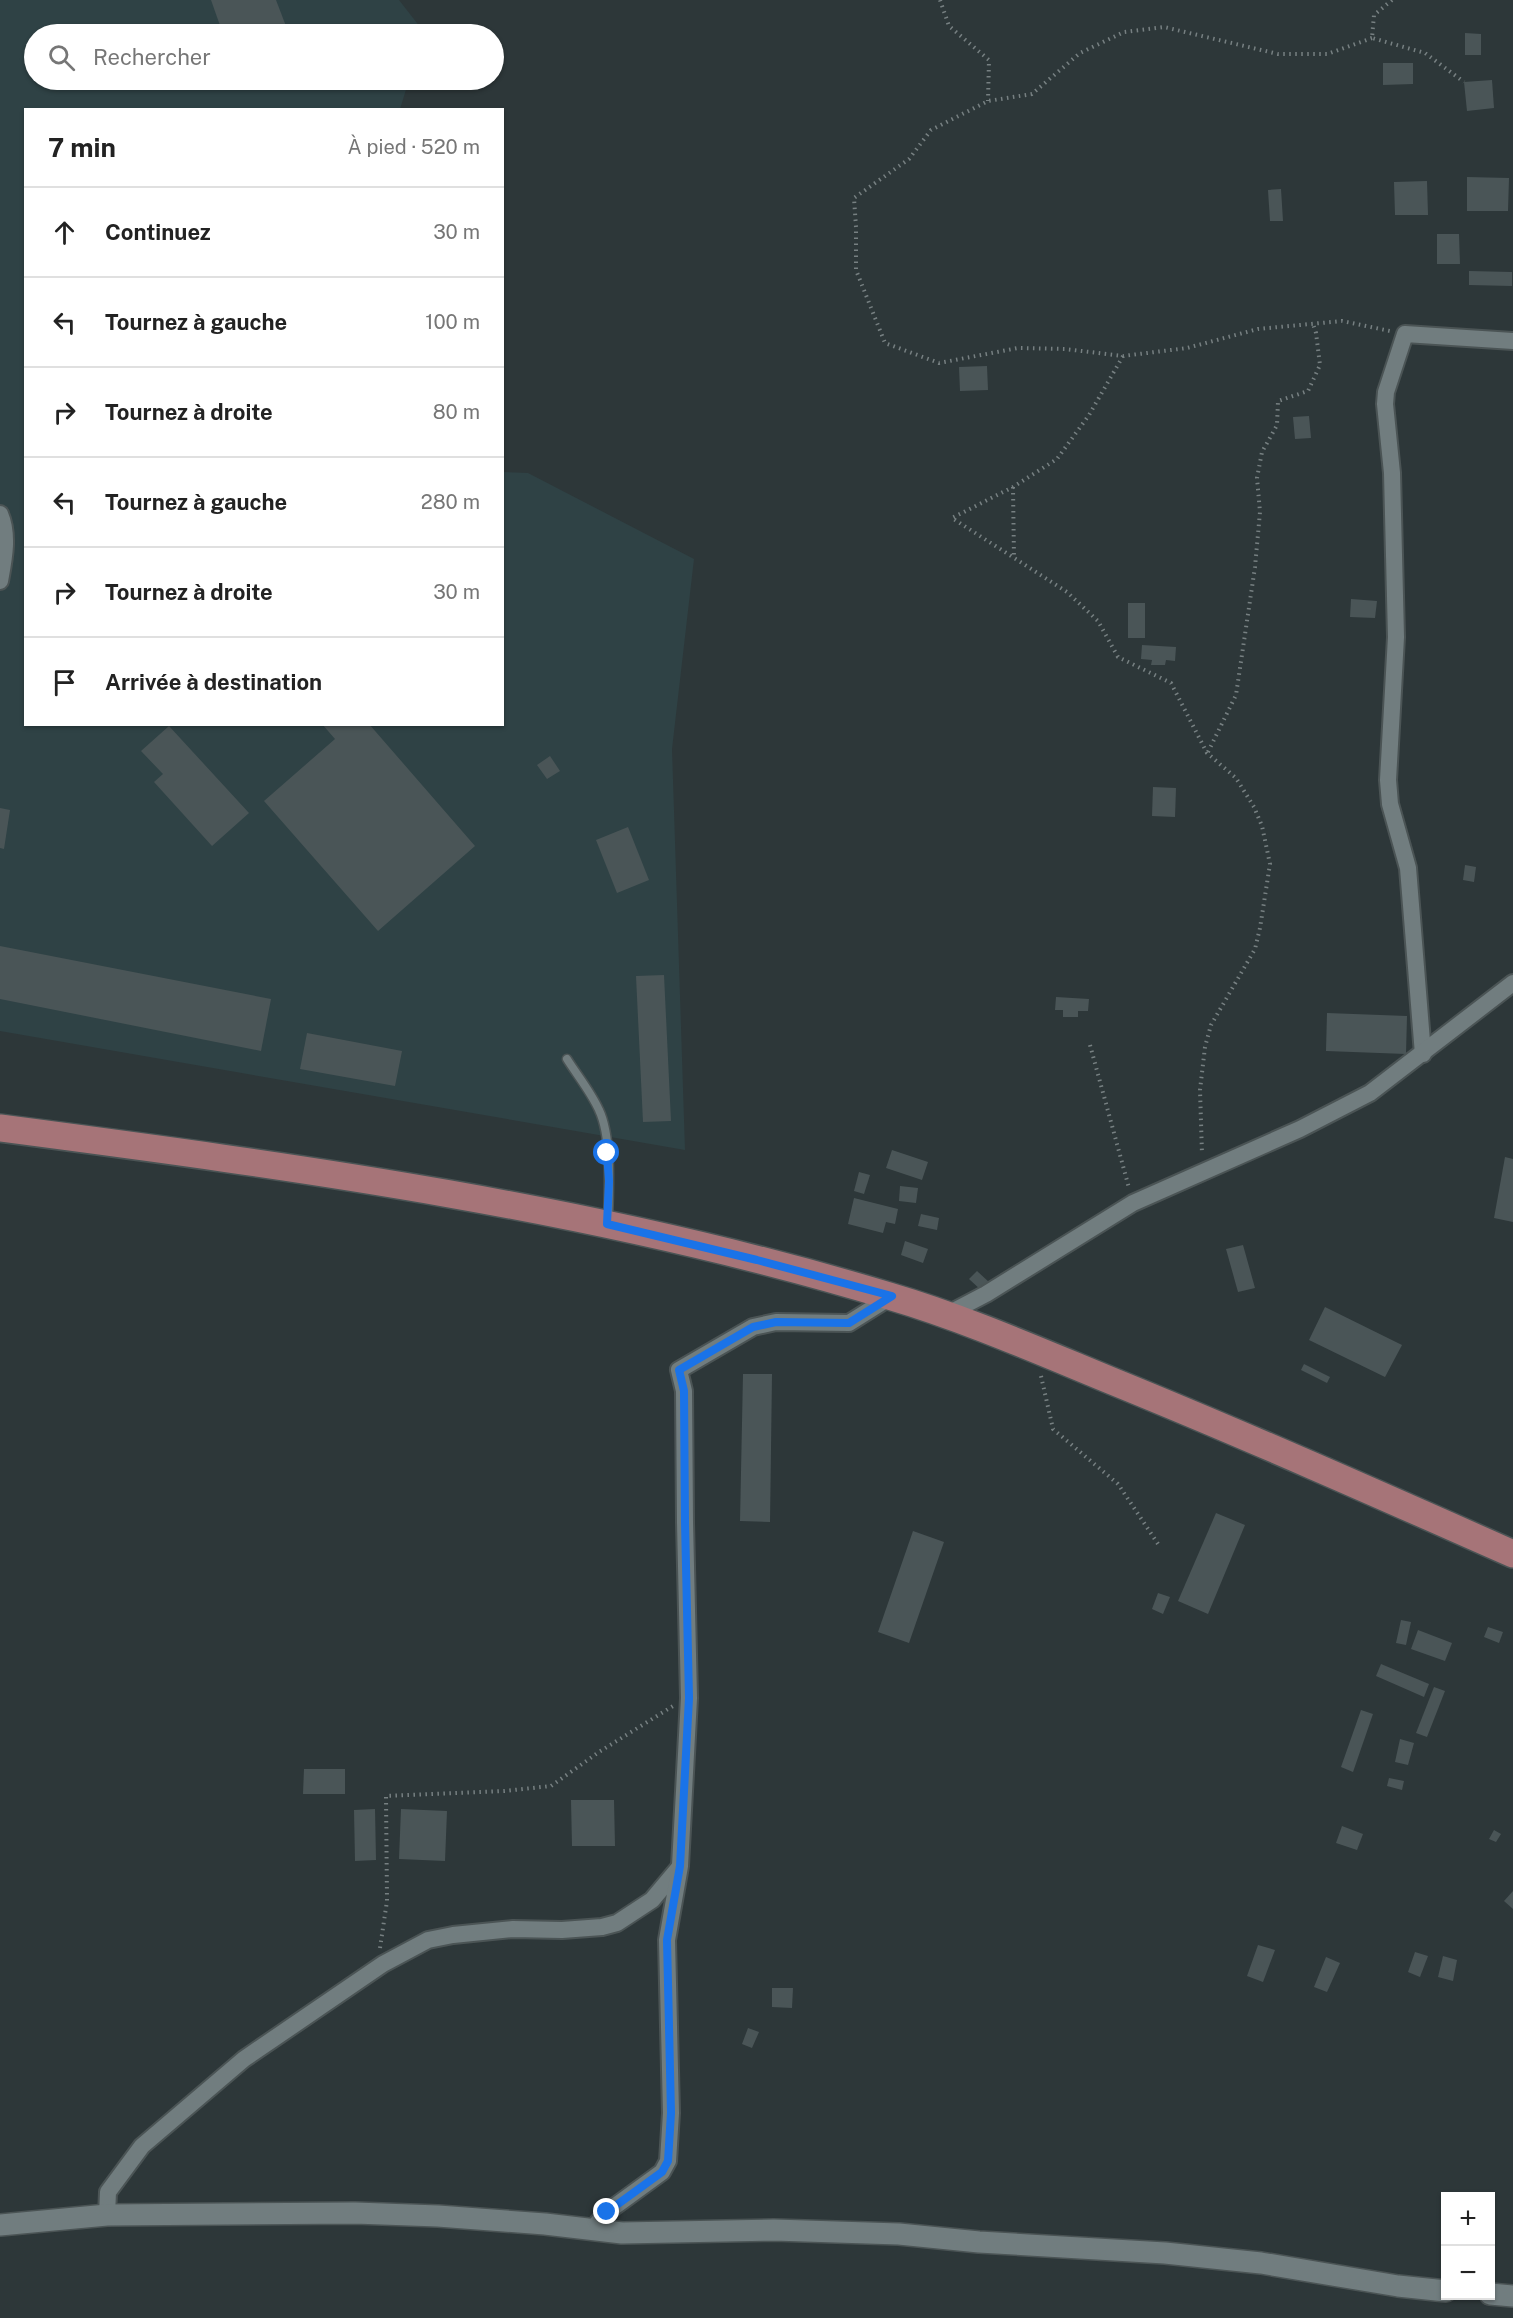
<!DOCTYPE html>
<html lang="fr">
<head>
<meta charset="utf-8">
<style>
	:root { --surface:#fff; --page:#f2f2f2; --text:#222; --muted:#767676; --line:#e0e0e0 }
	body { margin:0; font-family:"Public Sans",sans-serif; background:var(--page); color:var(--text) }
	.controls { position:absolute; right:18px; bottom:18px; display:grid; overflow:hidden; border-radius:0px; box-shadow:0 2px 4px #0004 }
	.controls button { width:54px; height:54px; display:grid; place-items:center; padding:0; border:0; border-bottom:2px solid var(--line); background:var(--surface); color:var(--text); font:30px sans-serif }
	.stop { position:absolute; width:18px; height:18px; margin:-14px; border:4px solid #1a73e8; border-radius:50%; background:#fff }
	.stop.end { background:#1a73e8; border-color:#fff; box-shadow:0 2px 6px #0008 }
	.list { margin:0; padding:0; list-style:none }
	h2 { display:flex; justify-content:space-between; align-items:center; height:78px; margin:0; padding:0 24px; font-size:26px }
	h2 small { font-size:20px; font-weight:400; color:var(--muted) }
	.list li { display:grid; grid-template-columns:39px 1fr auto; gap:18px; align-items:center; box-sizing:border-box; height:90px; padding:0 24px; border-top:2px solid var(--line) }
	.list b { display:block; font-size:22px; white-space:nowrap }
	.list em { font-size:20px; font-style:normal; color:var(--muted) }
	.icon { flex:none; width:33px; height:33px; fill:none; stroke:currentColor; stroke-width:2; stroke-linecap:round; stroke-linejoin:round }
	.map { position:relative; flex:none; width:1513px; height:2318px; overflow:hidden }
	.search { position:absolute; background:var(--surface); box-shadow:0 2px 4px #0004; left:24px; top:24px; width:480px; height:66px; display:flex; align-items:center; gap:15px; box-sizing:border-box; padding:0 21px; border-radius:33px; color:var(--muted); font-size:22px }
	.panel { position:absolute; background:var(--surface); box-shadow:0 2px 4px #0004; left:24px; top:108px; width:480px; height:618px; border-radius:0px }
	.map>svg:first-child { display:block }
	.built { fill:#2f4245 }
	.building { fill:#4a5557 }
	.lines { fill:none; stroke-linecap:round; stroke-linejoin:round }
	.service-casing { stroke:#4b5455; stroke-width:11 }
	.minor-casing { stroke:#4b5455; stroke-width:20 }
	.tertiary-casing { stroke:#4b5455; stroke-width:24 }
	.primary-casing { stroke:#4b5455; stroke-width:30 }
	.path { stroke:#778082; stroke-width:4; stroke-dasharray:1.5 4.5; stroke-linecap:butt }
	.service { stroke:#717d7f; stroke-width:8 }
	.minor { stroke:#717d7f; stroke-width:16 }
	.tertiary { stroke:#717d7f; stroke-width:21 }
	.primary { stroke:#a67478; stroke-width:27 }
	.route { stroke:#1a73e8; stroke-width:8 }
</style>
</head>
<body>
<div class="map">
<svg width="1513" height="2318" viewBox="0 0 1513 2318">
	<rect width="100%" height="100%" fill="#2d3739"/>
	<path class="built" d="M0,0H399L424,32L423,34H34V80H409L400,109L26,110V724H502L503,472L528,473L694,559L672,749L685,1150L0,1031Z"/>
	<g class="building">
		<path d="M211,0H276L289,34H223Z"/>
		<path d="M1465,33L1481,34V55H1465Z"/>
		<path d="M1383,63H1413V84L1383,85Z"/>
		<path d="M1492,80L1494,108L1467,111L1464,82Z"/>
		<path d="M1467,177L1509,178L1508,211H1467Z"/>
		<path d="M1427,181L1428,215H1395L1394,182Z"/>
		<path d="M1281,189L1283,221H1270L1268,190Z"/>
		<path d="M1437,234H1459L1460,264H1437Z"/>
		<path d="M1469,271L1512,272V286L1469,285Z"/>
		<path d="M987,366L988,390L960,391L959,367Z"/>
		<path d="M1309,416L1311,438L1295,439L1293,417Z"/>
		<path d="M1351,599L1377,601L1375,618L1350,617Z"/>
		<rect x="1128" y="603" width="17" height="35"/>
		<path d="M1142,645L1176,647L1175,661L1166,660L1165,665H1151L1152,660L1141,659Z"/>
		<path d="M322,724H369L475,846L378,931L264,801L335,739Z"/>
		<path d="M169,726L249,813L212,846L154,782L163,774L141,751Z"/>
		<path d="M550,756L560,771L547,779L537,765Z"/>
		<path d="M1153,787L1176,788L1175,817L1152,816Z"/>
		<path d="M0,808L10,810L4,849L0,848Z"/>
		<path d="M628,827L649,880L617,893L596,840Z"/>
		<path d="M1465,865L1476,867L1474,882L1463,880Z"/>
		<path d="M0,946L271,999L261,1051L0,999Z"/>
		<path d="M664,975L671,1121L643,1122L636,976Z"/>
		<path d="M1056,997L1089,999L1088,1011H1078V1017H1063V1010H1055Z"/>
		<path d="M1327,1013L1407,1016L1406,1054L1326,1051Z"/>
		<path d="M307,1033L402,1051L395,1086L300,1069Z"/>
		<path d="M892,1150L928,1162L922,1180L886,1168Z"/>
		<path d="M1505,1157L1513,1159V1222L1494,1218Z"/>
		<path d="M859,1172L870,1175L864,1194L854,1191Z"/>
		<path d="M900,1186L918,1188L916,1203L899,1201Z"/>
		<path d="M854,1198L898,1209L895,1224L886,1222L883,1233L848,1224Z"/>
		<path d="M921,1214L939,1218L937,1230L918,1226Z"/>
		<path d="M905,1241L928,1249L923,1263L901,1255Z"/>
		<path d="M1243,1245L1255,1288L1238,1292L1226,1249Z"/>
		<path d="M977,1271L990,1283L982,1291L969,1279Z"/>
		<path d="M1325,1307L1402,1345L1385,1377L1309,1340Z"/>
		<path d="M1304,1364L1330,1377L1327,1383L1301,1370Z"/>
		<path d="M743,1374H772L770,1522L740,1521Z"/>
		<path d="M1216,1513L1245,1525L1208,1614L1178,1601Z"/>
		<path d="M913,1531L944,1542L909,1643L878,1632Z"/>
		<path d="M1158,1593L1170,1597L1163,1614L1152,1609Z"/>
		<path d="M1401,1620L1411,1622L1406,1645L1396,1643Z"/>
		<path d="M1488,1627L1503,1632L1499,1643L1484,1637Z"/>
		<path d="M1418,1630L1452,1643L1445,1661L1411,1649Z"/>
		<path d="M1381,1664L1429,1684L1424,1697L1376,1676Z"/>
		<path d="M1434,1687L1445,1691L1427,1737L1416,1733Z"/>
		<path d="M1361,1710L1373,1714L1353,1772L1341,1767Z"/>
		<path d="M1400,1739L1414,1743L1408,1765L1395,1762Z"/>
		<path d="M304,1769H345V1794H303Z"/>
		<path d="M1389,1778L1404,1781L1402,1790L1387,1786Z"/>
		<path d="M571,1800H614L615,1846H572Z"/>
		<path d="M375,1809L376,1860L355,1861L354,1810Z"/>
		<path d="M401,1809L447,1811L445,1861L399,1859Z"/>
		<path d="M1342,1826L1363,1834L1357,1850L1336,1843Z"/>
		<path d="M1494,1830L1501,1834L1496,1842L1489,1839Z"/>
		<path d="M1513,1891V1909L1504,1901Z"/>
		<path d="M1258,1945L1275,1950L1263,1982L1247,1976Z"/>
		<path d="M1415,1952L1428,1956L1420,1977L1408,1972Z"/>
		<path d="M1443,1956L1457,1960L1453,1981L1438,1977Z"/>
		<path d="M1326,1957L1340,1963L1327,1992L1314,1987Z"/>
		<path d="M772,1988H793L792,2008L772,2007Z"/>
		<path d="M748,2028L759,2032L752,2048L742,2044Z"/>
	</g>
	<g class="lines">
		<defs>
			<path id="service" d="M567,1059C577,1075 591,1092 599,1110C612,1137 609,1190 608,1221"/>
			<g id="minor">
				<path d="M0,514C9,535 4,559 0,581"/>
				<path d="M1423,1054L1408,868L1390,804L1388,780L1396,637L1392,473L1385,404L1386,392L1405,334L1513,341"/>
				<path d="M944,1316L986,1294L1133,1203L1300,1129L1370,1093L1513,983"/>
				<path d="M107,2215L108,2192L142,2146L244,2059L383,1964L428,1940L453,1935L513,1929L562,1930L602,1927L617,1923L652,1900L678,1869"/>
				<path d="M592,2229L607,2212L662,2172L668,2161L671,2113L667,1940L680,1866L689,1698L685,1522L684,1391L679,1370L753,1327L776,1322L849,1323L892,1296"/>
			</g>
			<g id="tertiary">
				<path d="M0,2225L107,2215L355,2213L438,2216L545,2224L622,2233L774,2230L899,2234L979,2242L1165,2253L1261,2263L1398,2286L1446,2291"/>
				<path d="M1490,2294L1513,2296"/>
			</g>
			<path id="primary" d="M0,1128C299,1167 599,1208 889,1296C964,1318 1039,1351 1112,1381C1247,1436 1380,1495 1513,1554"/>
		</defs>
		<use href="#service" class="service-casing"/>
		<use href="#minor" class="minor-casing"/>
		<use href="#tertiary" class="tertiary-casing"/>
		<use href="#primary" class="primary-casing"/>
		<g class="path">
			<path d="M940,0L949,26L989,60L988,101"/>
			<path d="M1392,0L1374,15L1372,38L1425,53L1464,82"/>
			<path d="M1372,38L1327,54H1278L1164,27L1124,32L1080,53L1032,94L988,101L931,130L909,159L854,198L856,227V270L885,343L939,363L1018,348L1065,349L1123,356L1187,348L1258,329L1342,321L1390,331"/>
			<path d="M1123,356L1089,415L1057,459L1013,487L952,518L1067,592L1098,621L1118,657L1171,683L1207,753L1236,778L1254,807L1262,826L1270,864L1260,928L1255,949L1211,1025L1205,1047L1200,1090L1202,1154"/>
			<path d="M1013,487L1014,559"/>
			<path d="M1208,752L1236,695L1255,567L1260,512L1257,478L1262,452L1277,425L1278,401L1308,391L1320,365L1316,333L1313,324"/>
			<path d="M1090,1045L1129,1188"/>
			<path d="M1041,1376L1053,1429L1118,1484L1160,1547"/>
			<path d="M380,1948L387,1901L386,1796L504,1791L551,1786L599,1752L673,1706"/>
		</g>
		<use href="#service" class="service"/>
		<use href="#minor" class="minor"/>
		<use href="#tertiary" class="tertiary"/>
		<use href="#primary" class="primary"/>
	</g>
	<g class="lines">
		<path class="route" d="M607,2212L662,2172L668,2161L671,2113L667,1940L680,1866L689,1698L685,1522L684,1391L679,1370L753,1327L776,1322L849,1323L892,1296L757,1260L607,1224L609,1181L607,1153"/>
	</g>
</svg>
<div class="controls">
<button>+</button>
<button>−</button>
</div>
<div class="stop" style="left:607px;top:1153px"></div>
<div class="stop end" style="left:607px;top:2212px"></div>
<div class="search"><svg class="icon" aria-label="search" viewBox="0 0 24 24"><circle cx="10" cy="10" r="6"/><path d="M15 15l6 6"/></svg>Rechercher</div>
<section class="panel">
<h2>7 min<small>À pied · 520 m</small></h2>
<ul class="list">
<li><svg class="icon" aria-label="ahead" viewBox="0 0 24 24"><path d="M12 20V5M6 11l6-6 6 6"/></svg><div><b>Continuez</b></div><em>30 m</em></li>
<li><svg class="icon" aria-label="left" viewBox="0 0 24 24"><path d="M17 20v-9H6M10 6l-5 5 5 5"/></svg><div><b>Tournez à gauche</b></div><em>100 m</em></li>
<li><svg class="icon" aria-label="right" viewBox="0 0 24 24"><path d="M7 20v-9h11M14 6l5 5-5 5"/></svg><div><b>Tournez à droite</b></div><em>80 m</em></li>
<li><svg class="icon" aria-label="left" viewBox="0 0 24 24"><path d="M17 20v-9H6M10 6l-5 5 5 5"/></svg><div><b>Tournez à gauche</b></div><em>280 m</em></li>
<li><svg class="icon" aria-label="right" viewBox="0 0 24 24"><path d="M7 20v-9h11M14 6l5 5-5 5"/></svg><div><b>Tournez à droite</b></div><em>30 m</em></li>
<li><svg class="icon" aria-label="arrive" viewBox="0 0 24 24"><path d="M6 21V4h12l-3 4 3 4H6"/></svg><div><b>Arrivée à destination</b></div></li>
</ul>
</section>
</div>
</body>
</html>
